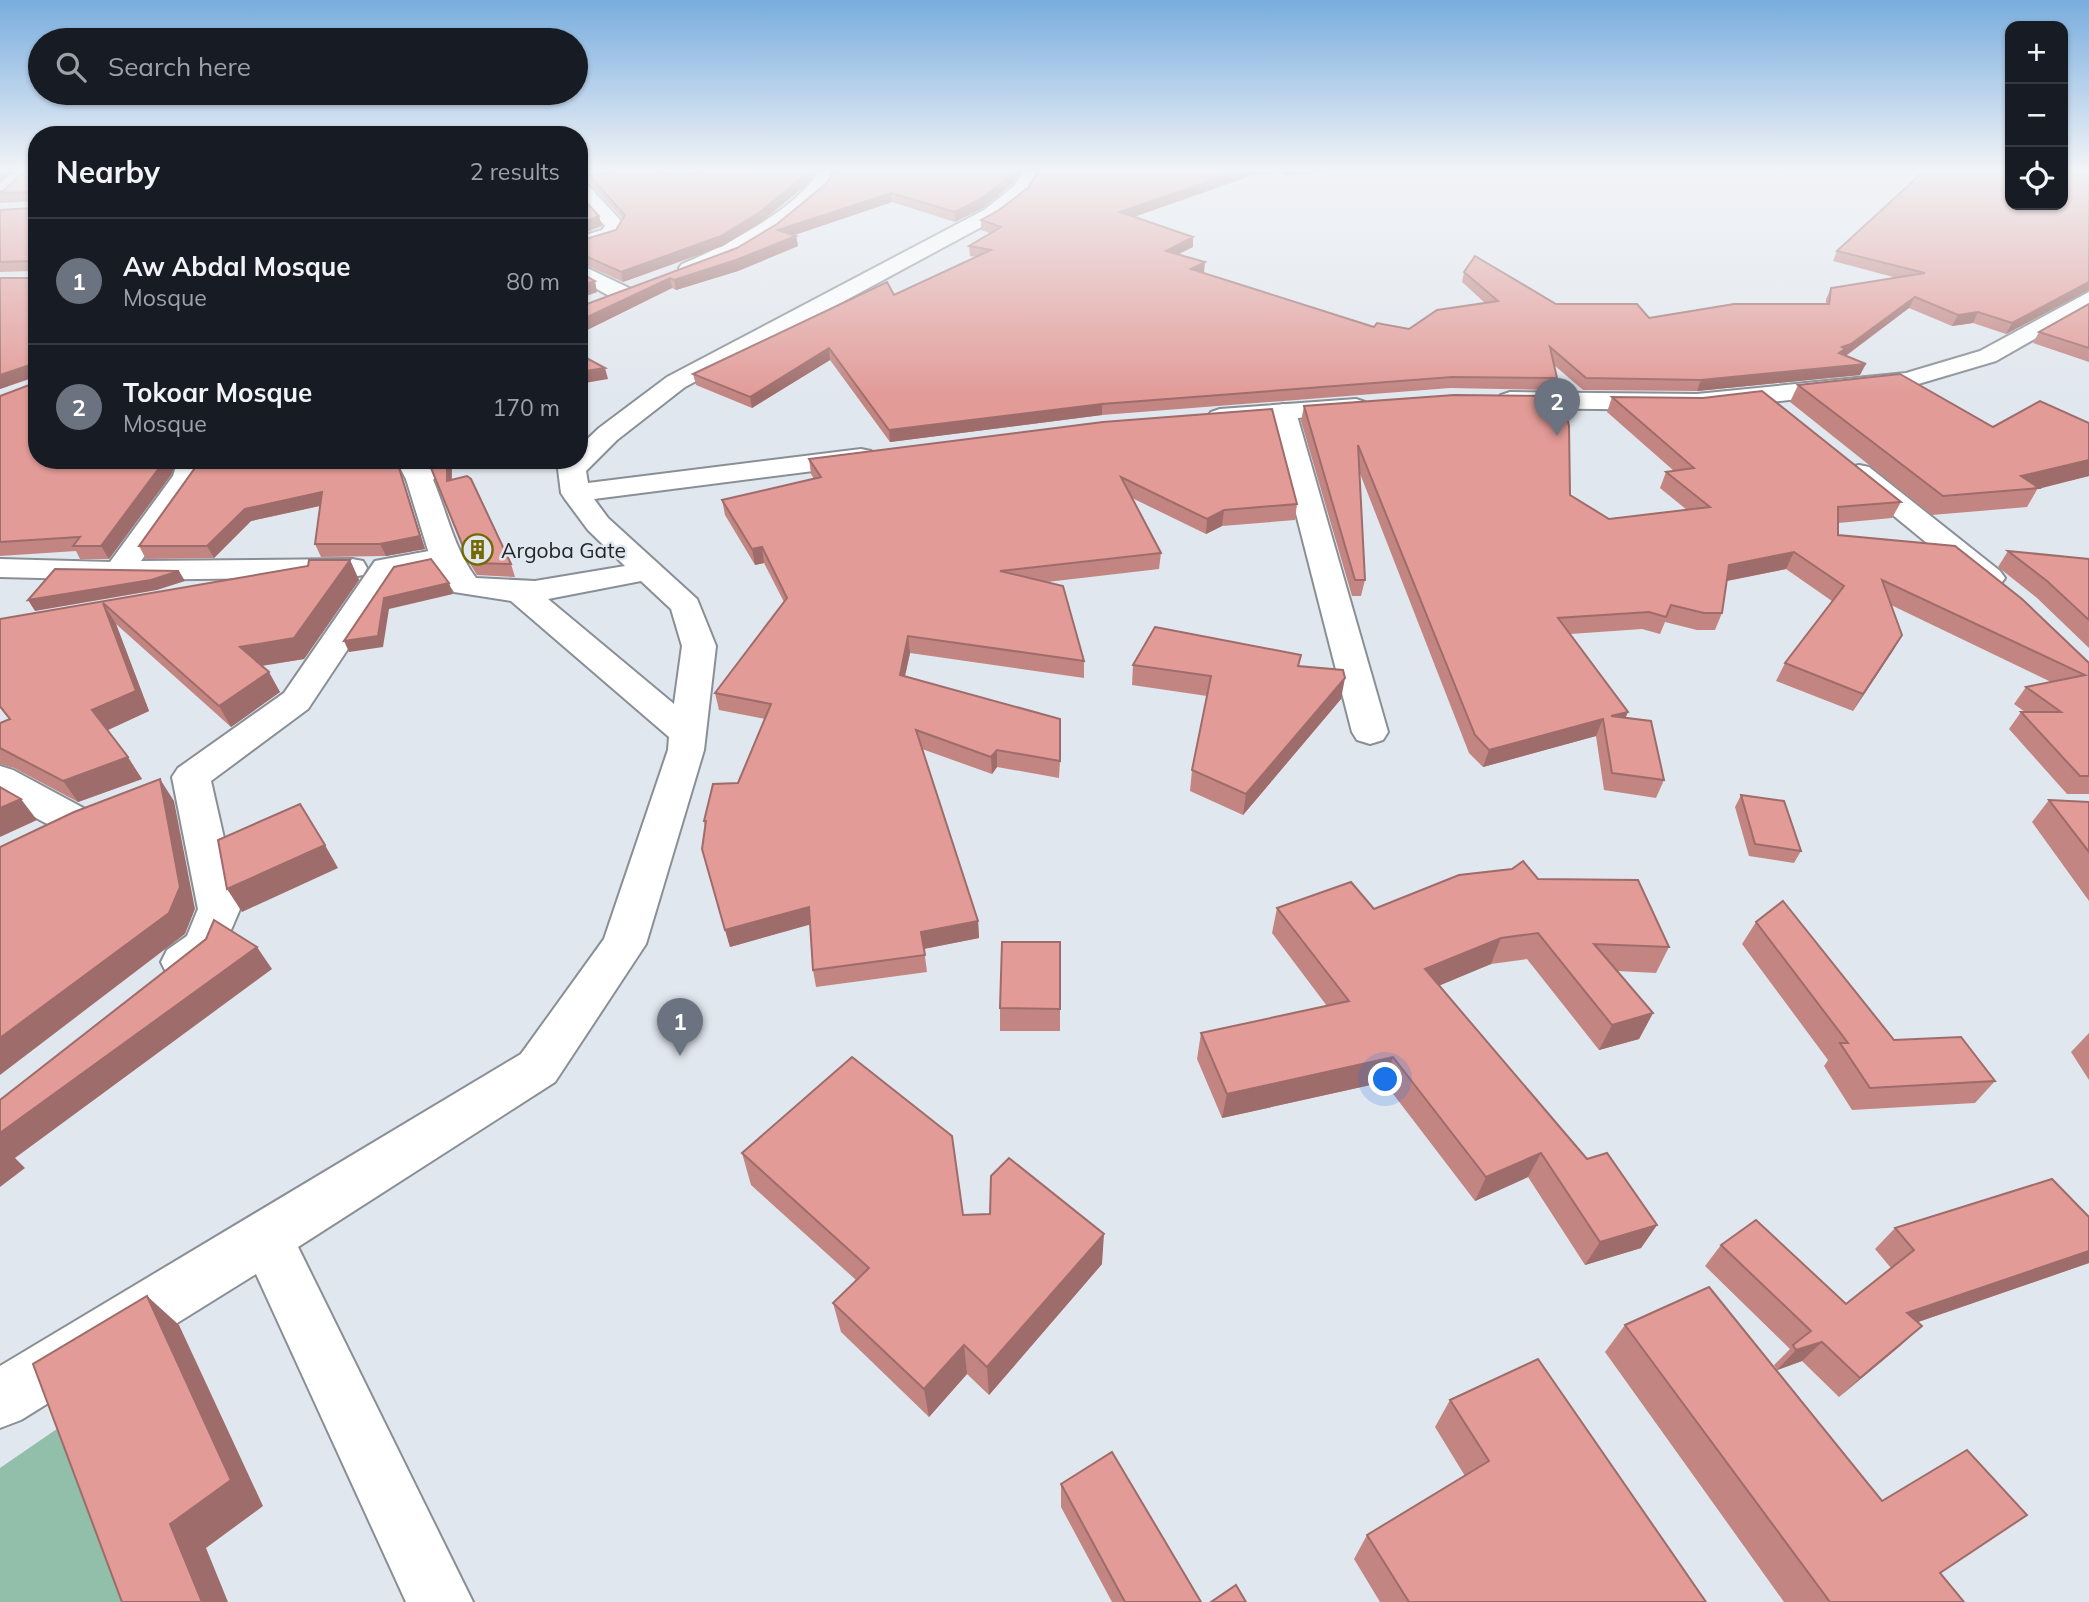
<!DOCTYPE html>
<html lang="en">
<head>
<meta charset="utf-8">
<style>
	:root { --surface:#171b24; --page:#20242c; --text:#f1f3f6; --muted:#9ea1a6; --line:#363941; --accent:#736a03 }
	body { margin:0; font-family:Mulish,sans-serif; background:var(--page); color:var(--text) }
	.controls { position:absolute; right:21px; top:21px; display:grid; overflow:hidden; border-radius:14px; box-shadow:0 2px 5px #0004 }
	.controls button { width:63px; height:63px; display:grid; place-items:center; padding:0; border:0; border-bottom:2px solid var(--line); background:var(--surface); color:var(--text); font:35px sans-serif }
	.you { position:absolute; left:1386px; top:1080px; width:24px; height:24px; margin:-18px; border:5px solid #fff; border-radius:50%; background:#1a73e8; box-shadow:0 0 0 10px #1a73e833 }
	.badge { display:grid; place-items:center; width:46px; height:46px; border-radius:50%; background:var(--accent); color:#fff; font-size:23px; font-weight:700 }
	.pin { position:absolute; translate:-50% -58px; filter:drop-shadow(0 2px 4px #0008) }
	.pin::after { content:''; position:absolute; top:37px; width:24px; height:21px; background:inherit; clip-path:polygon(0 0,100% 0,50% 100%) }
	.list { margin:0; padding:0; list-style:none }
	h2 { display:flex; justify-content:space-between; align-items:center; height:91px; margin:0; padding:0 28px; font-size:30px }
	h2 small { font-size:23px; font-weight:400; color:var(--muted) }
	.list li { display:grid; grid-template-columns:46px 1fr auto; gap:21px; align-items:center; box-sizing:border-box; height:126px; padding:0 28px; border-top:2px solid var(--line) }
	.list b { display:block; font-size:26px; white-space:nowrap }
	.list p { margin:0; font-size:23px; white-space:nowrap; color:var(--muted) }
	.list em { font-size:23px; font-style:normal; color:var(--muted) }
	.icon { flex:none; width:38px; height:38px; fill:none; stroke:currentColor; stroke-width:2; stroke-linecap:round; stroke-linejoin:round }
	.map { position:relative; flex:none; width:2089px; height:1602px; overflow:hidden }
	.search { position:absolute; background:var(--surface); box-shadow:0 2px 5px #0004; left:28px; top:28px; width:560px; height:77px; display:flex; align-items:center; gap:18px; box-sizing:border-box; padding:0 24px; border-radius:38px; color:var(--muted); font-size:26px }
	.panel { position:absolute; background:var(--surface); box-shadow:0 2px 5px #0004; left:28px; top:126px; width:560px; height:343px; border-radius:28px }
	.map>svg:first-child { display:block }
	.green { fill:#92bfa9 }
	.lines { fill:none; stroke-linecap:round; stroke-linejoin:round }
	.street-casing { stroke:#898f95; stroke-width:4 }
	.secondary-casing { stroke:#898f95; stroke-width:4 }
	.street { fill:#fff; fill-rule:evenodd }
	.secondary { fill:#fff; fill-rule:evenodd }
	.wall { fill:#c28582 }
	.shaded-wall { fill:#9e6c6a }
	.building { fill:#e29b97; stroke:#9e6c6a; stroke-width:2 }
	.labels { text-anchor:middle; dominant-baseline:central; stroke-width:5; stroke-linejoin:round; paint-order:stroke }
	.far-poi-label { font-size:21px; fill:#232628; stroke:#e1e7ee; text-anchor:start }
</style>
</head>
<body>
<div class="map">
<svg width="2089" height="1602" viewBox="0 0 2089 1602">
	<rect width="100%" height="100%" fill="#e1e7ee"/>
	<path class="green" d="M115,1389L198,1602H0V1468Z"/>
	<g class="lines">
		<defs>
			<g id="street">
				<path d="M819,171H836C819,203 718,281 682,272L679,268L682,264C723,247 796,210 819,171Z"/>
				<path d="M579,181L585,182L625,225L617,238L579,250V237L602,230L605,226L579,197Z"/>
				<path d="M579,264L629,288L632,293L629,298H613L579,279Z"/>
				<path d="M1283,404L1292,407L1296,412L1388,732L1383,740L1370,744L1357,740L1352,732L1270,412L1274,407Z"/>
				<path d="M178,460H205L201,477L141,561L352,559L363,561L367,568L363,575L352,577L119,580L0,577V559L110,562L173,476Z"/>
				<path d="M419,460H446L430,485L420,487L410,485L406,479Z"/>
				<path d="M1859,465L1869,467L2000,571L2005,578L2000,585L1989,587L1978,585L1849,479L1845,473L1849,467Z"/>
				<path d="M445,548L456,551L460,557L456,563L397,575L308,709L211,781L240,909L219,958L199,974L183,979L167,974L161,962L167,950L187,936L198,909L172,777L178,768L284,693L375,561Z"/>
				<path d="M0,766L13,770L89,811L95,821L89,831C59,839 26,810 0,796Z"/>
			</g>
			<g id="secondary">
				<path d="M1024,171H1041L1027,194L998,218L685,387L617,440L586,471L588,483L861,449L871,451L875,457L871,463L861,465L594,499L608,518L697,599L716,646L704,750L646,944L555,1082L298,1247L473,1602H406L256,1274L21,1420L0,1428V1366L521,1054L604,939L668,750L669,737L511,601L454,592L430,557L406,479L396,460H423C446,499 448,540 476,578L535,581L625,566L588,530L565,499L561,493L558,469L565,460H579V447L599,428L667,377L984,210L1014,186ZM641,581L671,609L682,646L674,704L548,599Z"/>
				<path d="M2089,292V308L1996,361L1908,387L1697,410L1510,408L1501,405L1497,400L1501,395L1510,392L1697,394L1906,373L1980,351Z"/>
				<path d="M1356,399L1365,402L1369,407L1365,412L1220,425L1211,422L1207,417L1211,412L1220,409Z"/>
			</g>
		</defs>
		<use href="#street" class="street-casing"/>
		<use href="#secondary" class="secondary-casing"/>
		<use href="#street" class="street"/>
		<use href="#secondary" class="secondary"/>
	</g>
	<g class="wall">
		<path d="M37,171V460H177L171,475L109,559H80L76,551L0,556V396L32,384L33,378L0,389L32,271L0,272V210L32,208L35,205L34,201L0,203V193Z"/>
		<path d="M833,171H1022L1012,184L983,208L955,222L892,202L794,235L796,236L798,246L738,271L676,290L672,288L579,334V307L737,248L777,224L827,183Z"/>
		<path d="M1038,171H1325L1287,176L1282,172L1253,175L1134,217L1193,237V247L1178,254L1205,262L1203,273L1374,327L1409,329L1485,303L1462,282L1464,272L1556,304L1649,318L1826,304V299L1831,288L1897,278L1833,261L1837,251L2089,290L2006,334L1973,323L1952,326L1909,308L1846,356L1860,375L1697,391L1583,390L1554,365L1557,378L1554,390L1450,388L1102,415L890,442L830,360L752,408L696,385L693,374L894,295L976,257L970,256L969,246L990,233L981,230V220L999,210L1029,187Z"/>
		<path d="M590,176H680L811,181L761,222L723,246L623,282L579,262V241L616,230L623,219L592,186Z"/>
		<path d="M2089,304V362L2033,343L2039,332Z"/>
		<path d="M1798,385L1993,427L2089,476L2038,488L2027,507L1932,515L1790,402Z"/>
		<path d="M1612,397L1901,502L1892,518L1838,523V535L2089,663V794H2067L2009,729L2021,712H2025L2014,704L2026,687L2051,682L1891,605L1902,635L1892,652L1853,711L1776,681L1785,663L1832,601L1786,569L1727,581L1722,613L1715,630H1697L1665,622L1660,634L1642,629L1570,634L1626,718L1664,780L1656,798L1604,790L1596,736L1483,767L1469,753L1359,471L1365,580L1361,596H1352L1301,421L1304,406L1570,495L1609,519L1687,510L1660,488L1666,472L1674,471L1607,412Z"/>
		<path d="M1103,422L1297,504L1295,520L1222,526L1206,534L1132,498L1161,553L1159,569L1047,582L1084,661V678L910,653L905,677L1060,761L1059,778L997,767L992,774L922,749L978,921L979,938L924,949L927,972L816,987L813,970L810,924L730,947L702,849L705,827L704,821L738,783L765,719L719,710L715,693L784,602L764,563L755,565L725,515L722,500L814,479L811,474L809,459Z"/>
		<path d="M437,460H452V480L511,564L515,577L477,575L469,562L431,468Z"/>
		<path d="M197,465L399,468L425,549L386,556L321,557L315,544L320,506L251,521L214,558L146,559L139,546Z"/>
		<path d="M2008,551L2089,559V648L2037,598L1998,567Z"/>
		<path d="M350,560L359,580L304,659L262,666L280,692L231,727L116,624L149,711L107,730L142,779L78,802L14,768L0,764V723L9,719L0,708V619Z"/>
		<path d="M1133,665L1299,666L1341,699L1243,815L1190,791L1192,770L1207,696L1132,685Z"/>
		<path d="M1741,795L1801,851L1794,863L1749,856L1735,807Z"/>
		<path d="M2049,800L2089,802V901L2032,822Z"/>
		<path d="M1538,879L1669,947L1656,973L1617,971L1653,1013L1639,1039L1599,1050L1527,959L1491,964L1439,985L1587,1159L1657,1225L1641,1248L1585,1265L1528,1177L1475,1201L1384,1082L1222,1118L1197,1059L1201,1033L1327,1006L1272,933L1277,908L1374,909Z"/>
		<path d="M1756,922L1894,1040L1995,1081L1975,1103L1852,1110L1824,1066L1828,1060L1742,944Z"/>
		<path d="M1060,942V1031H1000V1008Z"/>
		<path d="M2089,1033V1080L2071,1052Z"/>
		<path d="M742,1153L963,1215L1102,1264L989,1395L967,1374L929,1417L841,1332L833,1303L856,1280L751,1185Z"/>
		<path d="M1895,1228L2089,1263L1918,1322L1900,1346L1839,1397L1802,1361L1777,1370L1774,1365L1790,1349L1705,1266L1721,1245L1846,1304L1891,1268L1875,1249Z"/>
		<path d="M1625,1325L1882,1501L1964,1602H1784L1605,1352Z"/>
		<path d="M1450,1400L1706,1602H1380L1354,1559L1367,1535L1465,1476L1435,1427Z"/>
		<path d="M1061,1484L1201,1602H1112L1061,1507Z"/>
	</g>
	<g class="shaded-wall">
		<path d="M0,171H14L0,183Z"/>
		<path d="M810,171H816L811,181L761,222L723,246L623,282L621,272Z"/>
		<path d="M1015,171H1022L1012,184L983,208L955,222V212Z"/>
		<path d="M1238,171H1282V172L1253,175L1119,222L1120,212Z"/>
		<path d="M1288,171H1325L1287,176Z"/>
		<path d="M891,193L892,202L780,240L778,230Z"/>
		<path d="M599,216L602,226L579,235V224Z"/>
		<path d="M796,236L798,246L738,271L676,290L674,280Z"/>
		<path d="M1193,237V247L1165,261L1166,251Z"/>
		<path d="M1205,262L1204,272L1190,279L1191,269Z"/>
		<path d="M670,278L672,288L579,334V321Z"/>
		<path d="M595,281L597,292L579,299V287Z"/>
		<path d="M2089,282V290L2006,334L2012,323Z"/>
		<path d="M1915,297L1909,308L1834,364L1842,347Z"/>
		<path d="M1978,312L1973,323L1952,326L1958,315Z"/>
		<path d="M829,348L830,360L752,408L750,397Z"/>
		<path d="M1866,364L1860,375L1697,391L1701,380Z"/>
		<path d="M30,365L36,376L0,389V375Z"/>
		<path d="M605,368L608,379L579,384V372Z"/>
		<path d="M1102,404V415L890,442L889,430Z"/>
		<path d="M165,460H177L171,475L109,559L101,546Z"/>
		<path d="M447,460H452L451,493L447,481Z"/>
		<path d="M2089,460V476L2038,489L2021,476Z"/>
		<path d="M399,468L425,549L386,556L380,544Z"/>
		<path d="M322,492L328,504L251,521L214,558L207,546L245,509Z"/>
		<path d="M1224,510L1222,526L1206,534L1207,519Z"/>
		<path d="M762,547L764,563L755,565L752,549Z"/>
		<path d="M1794,552L1786,569L1721,582L1729,565Z"/>
		<path d="M350,560L359,580L304,659L252,667L240,647Z"/>
		<path d="M179,571L185,581L157,590L35,611L28,600Z"/>
		<path d="M449,583L453,594L389,609L383,647L349,652L344,641L384,598Z"/>
		<path d="M103,603L116,624L149,711L106,731L92,710Z"/>
		<path d="M1902,635L1892,652L1853,711L1863,694Z"/>
		<path d="M908,636L910,653L901,692L900,675Z"/>
		<path d="M269,672L280,692L231,727L219,706Z"/>
		<path d="M1345,678L1341,699L1243,815L1246,794Z"/>
		<path d="M1628,712L1621,729L1604,734L1611,716Z"/>
		<path d="M1603,719L1596,736L1483,767L1489,750Z"/>
		<path d="M997,750V767L992,774L991,757Z"/>
		<path d="M128,757L142,779L78,802L63,781Z"/>
		<path d="M160,779L174,801L195,909L185,934L0,1075V1038Z"/>
		<path d="M21,799L37,820L0,837V808Z"/>
		<path d="M325,845L338,868L242,912L227,889Z"/>
		<path d="M809,907L812,924L730,947L725,930Z"/>
		<path d="M978,921L979,938L923,949L921,932Z"/>
		<path d="M1501,938L1491,964L1417,995L1425,969Z"/>
		<path d="M257,947L272,969L15,1158L25,1168L0,1187V1133Z"/>
		<path d="M1653,1013L1639,1039L1599,1050L1612,1025Z"/>
		<path d="M1393,1057L1384,1082L1222,1118L1227,1094Z"/>
		<path d="M1541,1153L1528,1177L1475,1201L1486,1177Z"/>
		<path d="M1657,1225L1641,1248L1585,1265L1600,1242Z"/>
		<path d="M1104,1234L1102,1264L989,1395L987,1367Z"/>
		<path d="M2089,1251V1263L1886,1333L1907,1313Z"/>
		<path d="M147,1296L179,1325L263,1506L206,1548L228,1602H202L170,1524Z"/>
		<path d="M1922,1326L1900,1346L1839,1397L1860,1378Z"/>
		<path d="M1822,1342L1802,1361L1777,1370L1796,1350Z"/>
		<path d="M964,1345L967,1374L929,1417L924,1389Z"/>
	</g>
	<g class="building">
		<path d="M25,171H37V460H165L101,546H73L80,537L0,542V396L32,384L33,368L30,365L0,375V278H31L34,264L31,261L0,262V210L32,208L35,205L34,192L0,193V192L3,191Z"/>
		<path d="M616,171H655L680,176L702,171H810L760,212L721,236L621,272L579,253V241L616,230L625,215L590,176Z"/>
		<path d="M833,171H1015L1012,175L982,198L955,212L891,193L778,230L796,236L736,260L674,280L670,278L579,321V307L737,248L777,224L827,183Z"/>
		<path d="M1038,171H1238L1120,212L1193,237L1166,251L1205,262L1191,269L1374,327L1377,323L1409,329L1437,310L1498,301L1464,272L1475,256L1556,304H1637L1649,318L1734,304H1829L1831,288L1925,273L1837,251L1924,171H2010V205H2063V171H2089V282L2012,323L1978,312L1958,315L1915,297L1851,344L1842,347L1845,349L1839,353L1866,364L1701,380L1586,378L1550,347L1557,378L1452,377L1102,404L889,430L829,348L750,397L693,374L887,282L894,295L991,250L969,246L1001,227L981,220L999,210L1029,187Z"/>
		<path d="M579,194L599,216L579,224Z"/>
		<path d="M579,272L595,281L579,287Z"/>
		<path d="M2089,304V348L2039,332Z"/>
		<path d="M579,354L605,368L579,372Z"/>
		<path d="M1900,374L1993,427L2040,401L2089,423V460L2021,476L2039,488L1943,496L1798,385Z"/>
		<path d="M1762,391L1901,502L1838,507V535L1955,546L2022,599L2089,663V776H2080L2021,712H2061L2026,687L2085,675L1882,580L1902,635L1863,694L1785,663L1844,586L1794,552L1729,565L1722,613H1704L1671,605L1666,617L1649,612L1558,618L1628,712L1611,716L1651,721L1664,780L1612,773L1603,719L1489,750L1475,735L1358,445L1365,580H1355L1304,406L1454,395L1563,396L1569,426L1570,495L1609,519L1710,507L1666,472L1694,468L1612,397L1703,398Z"/>
		<path d="M1272,409L1297,504L1224,510L1207,519L1121,477L1161,553L1000,571L1063,586L1084,661L908,636L900,675L1060,719V761L997,750L991,757L916,730L978,921L921,932L925,955L813,970L809,907L725,930L702,849L706,821H704L713,784L738,783L771,704L715,693L787,598L762,547L752,549L722,500L821,477L809,459L1103,422Z"/>
		<path d="M198,460H395L399,468L420,536L380,544H315L322,492L245,509L207,546H139L197,465Z"/>
		<path d="M437,460H447V481L467,476L471,479L511,564L473,563L464,549L431,468Z"/>
		<path d="M2008,551L2089,559V620L2047,581Z"/>
		<path d="M431,559L449,583L384,598L378,636L344,641L394,567Z"/>
		<path d="M309,560H350L294,638L240,647L269,672L219,706L103,603L136,691L92,710L128,757L63,781L0,748V723L10,719L0,706V619L308,566Z"/>
		<path d="M55,569L179,571L151,580L28,600Z"/>
		<path d="M1155,627L1301,655L1298,666L1343,670L1345,678L1246,794L1192,770L1211,676L1133,665Z"/>
		<path d="M160,779L180,887L169,913L0,1038V847L74,812Z"/>
		<path d="M0,787L21,799L0,808Z"/>
		<path d="M1741,795L1784,801L1801,851L1755,844Z"/>
		<path d="M2049,800L2089,802V852Z"/>
		<path d="M300,804L325,845L227,889L218,840Z"/>
		<path d="M1523,861L1538,879L1638,880L1669,947L1594,944L1653,1013L1612,1025L1538,933L1501,938L1425,969L1587,1159L1607,1153L1657,1225L1600,1242L1541,1153L1486,1177L1393,1057L1227,1094L1201,1033L1349,1001L1277,908L1351,882L1374,909L1459,875L1512,869Z"/>
		<path d="M1783,901L1894,1040L1961,1037L1995,1081L1870,1088L1840,1043H1848L1756,922Z"/>
		<path d="M214,920L257,947L0,1133V1100L206,939Z"/>
		<path d="M1002,942H1060V1009L1000,1008Z"/>
		<path d="M852,1057L952,1136L963,1215L990,1214L991,1176L1009,1158L1104,1234L987,1367L964,1345L924,1389L833,1303L869,1268L742,1153Z"/>
		<path d="M2052,1179L2089,1217V1251L1907,1313L1922,1326L1860,1378L1822,1342L1796,1350L1793,1345L1811,1331L1721,1245L1756,1220L1846,1304L1914,1250L1895,1228Z"/>
		<path d="M1709,1287L1882,1501L1967,1450L2027,1515L1940,1573L1964,1602H1830L1625,1325Z"/>
		<path d="M147,1296L231,1480L170,1524L202,1602H122L33,1364Z"/>
		<path d="M1538,1359L1706,1602H1409L1367,1535L1489,1461L1450,1400Z"/>
		<path d="M1112,1452L1201,1602H1125L1061,1484Z"/>
		<path d="M1236,1585L1246,1602H1211Z"/>
	</g>
	<linearGradient id="sky" x2="0" y2="1"><stop stop-color="#79adde"/><stop offset="0.43" stop-color="#f2f4f7"/><stop offset="1" stop-color="#f2f4f7" stop-opacity="0"/></linearGradient>
	<rect width="2089" height="396" fill="url(#sky)"/>
	<defs>
		<symbol id="building-ring" viewBox="-11 -11 22 22"><circle r="9.5" fill="#e1e7ee" stroke="#736a03" stroke-width="1.5"/><path d="M-4-6H4V6H1V3H-1V6H-4ZM-2.5-4.3h1.7v1.8h-1.7ZM.8-4.3h1.7v1.8H.8ZM-2.5-1h1.7V.8h-1.7ZM.8-1h1.7V.8H.8Z" fill="#736a03"/></symbol>
	</defs>
	<g fill-rule="evenodd">
		<use href="#building-ring" x="460" y="532" width="35" height="35"/>
	</g>
	<g class="labels">
		<g class="far-poi-label">
			<text x="501" y="550">Argoba Gate</text>
		</g>
	</g>
</svg>
<div class="controls">
<button>+</button>
<button>−</button>
<button><svg class="icon" aria-label="locate" viewBox="0 0 24 24"><circle cx="12" cy="12" r="6"/><path d="M12 2v4M12 18v4M2 12h4M18 12h4"/></svg></button>
</div>
<div class="you"></div>
<div class="pin badge" style="left:680px;top:1056px;background:#6b7280">1</div>
<div class="pin badge" style="left:1557px;top:436px;background:#6b7280">2</div>
<div class="search"><svg class="icon" aria-label="search" viewBox="0 0 24 24"><circle cx="10" cy="10" r="6"/><path d="M15 15l6 6"/></svg>Search here</div>
<section class="panel">
<h2>Nearby<small>2 results</small></h2>
<ul class="list">
<li><span class="badge" style="background:#6b7280">1</span><div><b>Aw Abdal Mosque</b><p>Mosque</p></div><em>80 m</em></li>
<li><span class="badge" style="background:#6b7280">2</span><div><b>Tokoar Mosque</b><p>Mosque</p></div><em>170 m</em></li>
</ul>
</section>
</div>
</body>
</html>
